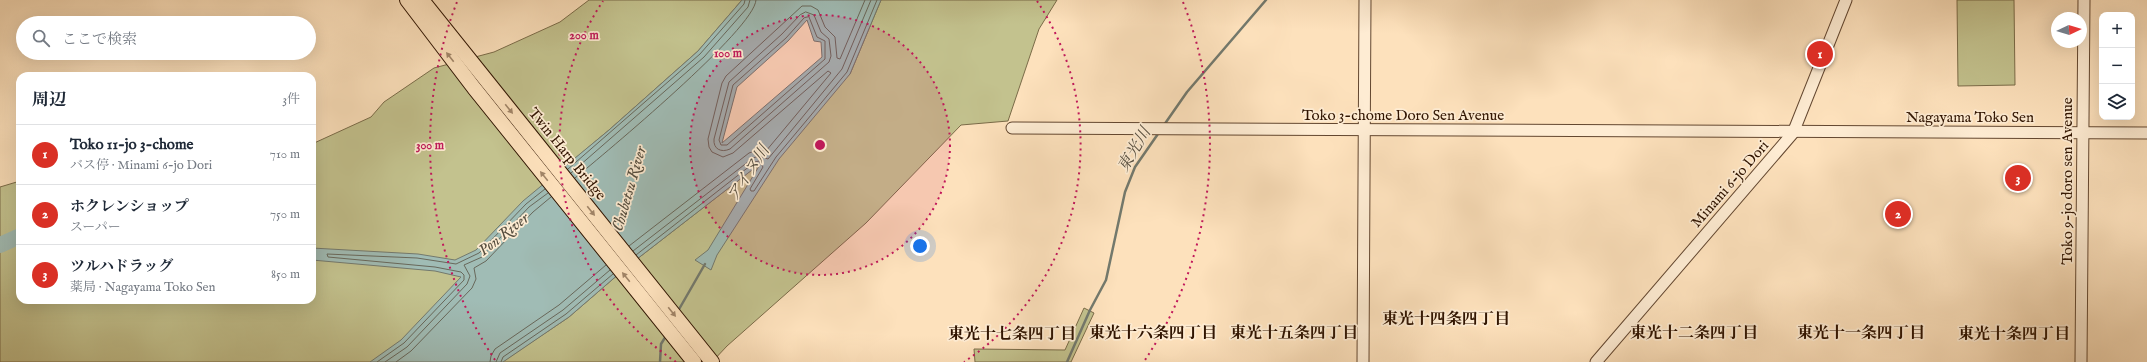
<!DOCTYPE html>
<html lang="ja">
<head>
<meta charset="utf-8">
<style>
	:root { --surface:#fff; --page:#f6f6f7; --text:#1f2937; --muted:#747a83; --line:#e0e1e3; --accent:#d93025 }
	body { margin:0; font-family:"IM FELL English","Noto Serif JP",serif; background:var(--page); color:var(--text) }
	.controls { position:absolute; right:12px; top:12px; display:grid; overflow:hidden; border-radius:8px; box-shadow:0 4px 16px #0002 }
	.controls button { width:36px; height:36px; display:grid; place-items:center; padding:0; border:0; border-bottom:1px solid var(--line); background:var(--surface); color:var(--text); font:20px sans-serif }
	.compass { position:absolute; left:2051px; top:12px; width:36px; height:36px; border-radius:50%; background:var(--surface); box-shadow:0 4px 16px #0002; rotate:86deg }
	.you { position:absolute; left:920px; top:246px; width:14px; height:14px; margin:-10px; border:3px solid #fff; border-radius:50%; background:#1a73e8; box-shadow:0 0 0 6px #1a73e833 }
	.badge { display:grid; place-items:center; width:26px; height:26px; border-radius:50%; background:var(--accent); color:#fff; font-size:13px; font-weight:700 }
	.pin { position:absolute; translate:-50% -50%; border:2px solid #fff; box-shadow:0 1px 4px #0006 }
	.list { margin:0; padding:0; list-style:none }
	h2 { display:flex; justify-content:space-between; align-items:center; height:52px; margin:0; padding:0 16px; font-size:17px }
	h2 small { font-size:13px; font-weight:400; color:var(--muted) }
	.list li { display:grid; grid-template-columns:26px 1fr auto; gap:12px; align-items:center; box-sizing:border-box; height:60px; padding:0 16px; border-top:1px solid var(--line) }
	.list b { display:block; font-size:15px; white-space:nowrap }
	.list p { margin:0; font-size:13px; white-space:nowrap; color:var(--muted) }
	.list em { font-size:13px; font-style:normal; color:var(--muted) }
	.icon { flex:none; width:22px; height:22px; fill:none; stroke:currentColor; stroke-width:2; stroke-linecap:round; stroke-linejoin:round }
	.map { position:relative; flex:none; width:2147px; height:362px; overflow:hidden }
	.search { position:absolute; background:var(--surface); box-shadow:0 4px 16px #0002; left:16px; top:16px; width:300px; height:44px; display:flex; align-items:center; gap:10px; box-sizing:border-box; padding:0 14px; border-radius:22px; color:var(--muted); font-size:15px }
	.panel { position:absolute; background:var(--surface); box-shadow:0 4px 16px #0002; left:16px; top:72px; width:300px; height:232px; border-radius:12px }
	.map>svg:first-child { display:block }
	.green { fill:#c3c28e; stroke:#7a6b48 }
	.water { fill:#a0bcb5; stroke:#73796d; fill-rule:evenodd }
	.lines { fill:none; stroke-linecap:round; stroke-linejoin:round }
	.shore { stroke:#68685b; stroke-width:1 }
	.stream { stroke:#73796d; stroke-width:2.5 }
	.river { stroke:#a0bcb5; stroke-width:16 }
	.tertiary-casing { stroke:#634730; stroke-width:13 }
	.primary-casing { stroke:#301401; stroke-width:16 }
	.tertiary { stroke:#feecd3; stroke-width:11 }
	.primary { stroke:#fde1bc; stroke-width:14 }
	.oneway { fill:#a18568 }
	.ring { fill:none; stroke:#c2185b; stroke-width:2; stroke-dasharray:2 4 }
	.labels { text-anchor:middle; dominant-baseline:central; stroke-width:3.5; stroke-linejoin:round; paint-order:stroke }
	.street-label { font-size:15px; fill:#301401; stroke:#feecd3 }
	.water-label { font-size:16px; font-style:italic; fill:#574f40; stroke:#feecd3 }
	.neighbourhood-label { font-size:16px; font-weight:bold; fill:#301401; stroke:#feecd3 }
	.centre { fill:#c2185b; stroke:#feecd3; stroke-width:2 }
	.ring-label { font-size:12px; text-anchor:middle; font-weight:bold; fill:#c2185b; stroke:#feecd3; stroke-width:3.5; stroke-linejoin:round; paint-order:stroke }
</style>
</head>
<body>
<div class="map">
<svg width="2147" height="362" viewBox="0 0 2147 362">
	<rect width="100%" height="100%" fill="#fde1bc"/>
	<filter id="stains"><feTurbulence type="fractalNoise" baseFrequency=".005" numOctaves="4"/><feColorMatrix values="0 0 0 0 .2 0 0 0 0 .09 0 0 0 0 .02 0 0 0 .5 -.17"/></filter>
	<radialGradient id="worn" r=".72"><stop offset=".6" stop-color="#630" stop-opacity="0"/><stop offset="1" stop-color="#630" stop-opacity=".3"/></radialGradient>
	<g class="green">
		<path d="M589,0H742L698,51L609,130L554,176L386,362H0V187L20,181V300H312V144L371,117L384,102L434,68L494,52L560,22Z"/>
		<path d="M881,0H1057L1039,29L1008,121L961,125L866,223L727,346L712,362H502L569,317L628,266L762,162L850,74Z"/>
		<path d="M1957,0H2014L2015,85L1958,86Z"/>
		<path d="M1084,308L1094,313L1071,362H975L974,349L1065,350Z"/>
	</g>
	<path class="water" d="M742,0H881L850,74L779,159L717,255L711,270L695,260L708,250L761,163L628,266L569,317L503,362H370L401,340L461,277L435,271L312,260V248L418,254L455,260L476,250L523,201L609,130L698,51ZM807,20L814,41L821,42L822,57L722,143L737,87L788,41Z"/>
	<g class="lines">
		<g class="shore">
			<path d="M806,12L814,15L821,32L829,39L831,56L829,62L730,149C721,153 713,149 714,139L729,82L782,34L800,15Z"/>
			<path d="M809,17L817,37L825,41V59L727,145H721L719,140L733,85L786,38L804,18Z"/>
			<path d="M568,169L700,54L744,4L745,0"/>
			<path d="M571,173L704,57L748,7L750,0"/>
			<path d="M575,178C604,154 755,29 756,0"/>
			<path d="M629,246L749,153L757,150L766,151L831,73L828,71L733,153L723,157L712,152L709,147L708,139L722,83L726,76L802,6H811L818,10L825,27L835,37L837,58L840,59L865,0"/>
			<path d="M633,251L753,158L759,156L768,159L842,69L871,0"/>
			<path d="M636,255L755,162L759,161L763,167L750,189L751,191H754L776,157L847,72L877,0"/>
			<path d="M377,362L404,343L464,280V275L461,272L435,267L328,257L327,254L417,258L456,264L479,253L526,204L545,189"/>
			<path d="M385,362L407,347L467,284L470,276L464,265L482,257L529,207L548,193"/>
			<path d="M396,362L411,351L472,288L476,279L474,268L486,261L533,212L551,197"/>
			<path d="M490,362L491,356L495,349L559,305L606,265"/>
			<path d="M496,362L500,353L563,310L610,270"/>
			<path d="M501,362L503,357L566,314L613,274"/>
		</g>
		<g class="stream">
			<path d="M1164,125L1187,92L1266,0"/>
			<path d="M678,311L705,264"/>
			<path d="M660,362L661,344L666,336"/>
			<path d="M1067,362L1090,310L1106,280L1125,192L1135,167L1160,131"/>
		</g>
		<path class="river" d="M0,245L20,236"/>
		<defs>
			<g id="tertiary">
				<path d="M1012,128L2147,133"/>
				<path d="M1363,362L1365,0"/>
				<path d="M1596,362L1793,133L1846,0"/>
				<path d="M2081,362L2084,0"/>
			</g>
			<g id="primary">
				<path d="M407,0L474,88L694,362"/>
				<path d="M422,0L712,362"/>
			</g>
		</defs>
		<use href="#tertiary" class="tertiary-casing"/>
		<use href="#primary" class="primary-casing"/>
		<use href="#tertiary" class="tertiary"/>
		<use href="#primary" class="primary"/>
	</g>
	<defs><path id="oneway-solid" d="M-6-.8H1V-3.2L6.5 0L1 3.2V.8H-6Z"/></defs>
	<g class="oneway">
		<use href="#oneway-solid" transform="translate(450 57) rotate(-128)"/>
		<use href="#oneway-solid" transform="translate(509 109) rotate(51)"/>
		<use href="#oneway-solid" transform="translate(544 176) rotate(-129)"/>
		<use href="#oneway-solid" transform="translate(591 211) rotate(51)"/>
		<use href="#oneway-solid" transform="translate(626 277) rotate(-129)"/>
		<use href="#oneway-solid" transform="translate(672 312) rotate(51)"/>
	</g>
	<circle cx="820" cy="145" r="130" fill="#c2185b" fill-opacity=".12"/>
	<g class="ring">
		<circle cx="820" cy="145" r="130"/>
		<path d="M676 362A260 260 0 0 1 603 1M1037 1A260 260 0 0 1 964 362"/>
		<path d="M495 360A390 390 0 0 1 457 2M1183 2A390 390 0 0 1 1145 360"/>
	</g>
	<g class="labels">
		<g class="street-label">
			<text x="1403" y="115">Toko 3-chome Doro Sen Avenue</text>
			<text x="1970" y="117">Nagayama Toko Sen</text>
			<text transform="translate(567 154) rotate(51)">Twin Harp Bridge</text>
			<text transform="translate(2067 181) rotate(-90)">Toko 9-jo doro sen Avenue</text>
			<text transform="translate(1730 184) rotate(-49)">Minami 6-jo Dori</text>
		</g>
		<g class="water-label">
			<text transform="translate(1135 150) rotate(-59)">東光川</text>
			<text transform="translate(749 174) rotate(-57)">アイヌ川</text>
			<text transform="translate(630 189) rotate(-74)">Chubetsu River</text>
			<text transform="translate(504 235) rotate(-38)">Pon River</text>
		</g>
		<g class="neighbourhood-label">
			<text x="1446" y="320">東光十四条四丁目</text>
			<text x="1153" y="334">東光十六条四丁目</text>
			<text x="1294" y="334">東光十五条四丁目</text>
			<text x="1694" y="334">東光十二条四丁目</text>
			<text x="1861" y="334">東光十一条四丁目</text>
			<text x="1012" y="335">東光十七条四丁目</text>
			<text x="2014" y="335">東光十条四丁目</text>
		</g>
	</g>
	<circle cx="820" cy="145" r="6" class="centre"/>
	<g class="ring-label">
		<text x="584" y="39">200 m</text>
		<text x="728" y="57">100 m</text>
		<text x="430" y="149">300 m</text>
	</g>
	<rect width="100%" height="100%" filter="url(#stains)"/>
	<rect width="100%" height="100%" fill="url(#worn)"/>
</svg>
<div class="controls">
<button>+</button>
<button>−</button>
<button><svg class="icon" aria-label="layers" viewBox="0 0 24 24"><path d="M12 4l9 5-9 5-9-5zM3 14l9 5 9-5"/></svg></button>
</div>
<svg class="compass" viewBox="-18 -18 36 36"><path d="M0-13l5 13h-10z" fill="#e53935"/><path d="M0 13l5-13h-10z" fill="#747a83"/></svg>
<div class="you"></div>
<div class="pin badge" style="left:1820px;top:54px">1</div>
<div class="pin badge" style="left:1898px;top:214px">2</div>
<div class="pin badge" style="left:2018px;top:178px">3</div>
<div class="search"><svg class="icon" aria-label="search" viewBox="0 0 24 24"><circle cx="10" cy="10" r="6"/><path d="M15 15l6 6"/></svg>ここで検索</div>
<section class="panel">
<h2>周辺<small>3件</small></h2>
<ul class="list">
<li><span class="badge">1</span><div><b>Toko 11-jo 3-chome</b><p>バス停 · Minami 6-jo Dori</p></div><em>710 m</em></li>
<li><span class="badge">2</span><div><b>ホクレンショップ</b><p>スーパー</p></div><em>750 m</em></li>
<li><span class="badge">3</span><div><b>ツルハドラッグ</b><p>薬局 · Nagayama Toko Sen</p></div><em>850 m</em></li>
</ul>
</section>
</div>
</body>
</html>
